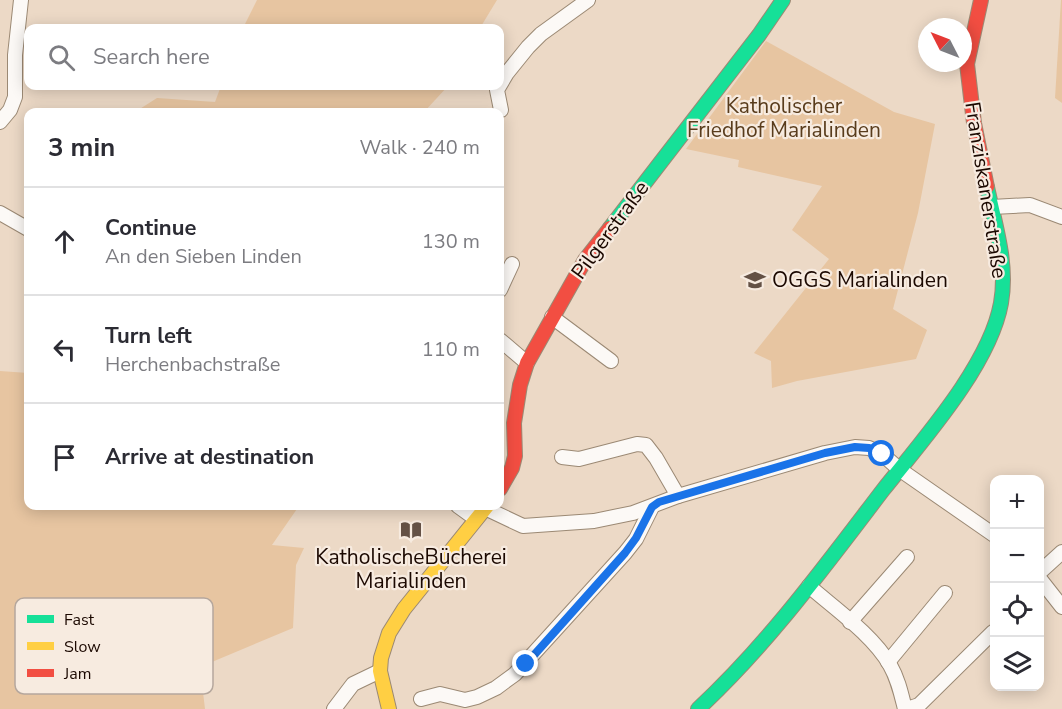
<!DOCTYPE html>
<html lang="en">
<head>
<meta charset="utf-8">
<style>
	:root { --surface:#fff; --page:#f7f7f7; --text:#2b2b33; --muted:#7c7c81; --line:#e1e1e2 }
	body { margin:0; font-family:"Nunito Sans",sans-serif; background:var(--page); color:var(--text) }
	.controls { position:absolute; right:18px; bottom:18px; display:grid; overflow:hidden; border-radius:12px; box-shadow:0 3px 15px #0003 }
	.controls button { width:54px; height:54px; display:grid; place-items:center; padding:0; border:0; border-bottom:2px solid var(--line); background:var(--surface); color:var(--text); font:30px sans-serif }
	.compass { position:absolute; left:918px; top:18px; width:54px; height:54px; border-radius:50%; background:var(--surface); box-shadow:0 3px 15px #0003; rotate:312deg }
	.stop { position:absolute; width:18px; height:18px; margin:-14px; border:4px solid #1a73e8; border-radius:50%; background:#fff }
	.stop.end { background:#1a73e8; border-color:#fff; box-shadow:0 2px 6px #0008 }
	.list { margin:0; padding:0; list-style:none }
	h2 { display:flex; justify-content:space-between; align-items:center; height:78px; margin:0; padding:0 24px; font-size:26px }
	h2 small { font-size:20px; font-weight:400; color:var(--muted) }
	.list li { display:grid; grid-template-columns:39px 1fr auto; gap:18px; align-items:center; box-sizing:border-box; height:108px; padding:0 24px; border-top:2px solid var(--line) }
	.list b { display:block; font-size:22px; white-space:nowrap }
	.list p { margin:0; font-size:20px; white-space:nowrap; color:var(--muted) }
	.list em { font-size:20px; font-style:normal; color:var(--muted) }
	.icon { flex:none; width:33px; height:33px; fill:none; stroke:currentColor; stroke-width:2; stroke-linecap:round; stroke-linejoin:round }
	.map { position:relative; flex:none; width:1062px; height:709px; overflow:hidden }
	.search { position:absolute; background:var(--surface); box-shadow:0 3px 15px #0003; left:24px; top:24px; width:480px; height:66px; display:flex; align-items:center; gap:15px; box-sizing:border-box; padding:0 21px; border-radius:12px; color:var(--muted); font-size:22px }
	.panel { position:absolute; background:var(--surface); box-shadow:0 3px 15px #0003; left:24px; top:108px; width:480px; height:402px; border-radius:12px }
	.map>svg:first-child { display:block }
	.green { fill:#e7c5a1 }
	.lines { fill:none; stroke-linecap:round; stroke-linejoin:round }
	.street-casing { stroke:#9b8974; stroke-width:16 }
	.fast-casing { stroke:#9b8974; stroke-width:16 }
	.slow-casing { stroke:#9b8974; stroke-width:16 }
	.jam-casing { stroke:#9b8974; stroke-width:16 }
	.street { stroke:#fcf9f6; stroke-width:14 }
	.fast { stroke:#16e098; stroke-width:14 }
	.slow { stroke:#ffcf43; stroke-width:14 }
	.jam { stroke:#f24e42; stroke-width:14 }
	.route { stroke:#1a73e8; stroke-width:8 }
	.labels { text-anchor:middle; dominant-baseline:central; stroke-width:4.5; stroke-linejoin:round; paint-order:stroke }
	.park-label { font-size:21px; fill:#593c1c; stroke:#f7ebe0 }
	.street-label { font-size:21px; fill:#1b0800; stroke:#f7ebe0 }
	.poi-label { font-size:21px; fill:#1b0800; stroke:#f7ebe0; text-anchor:start }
	.key { fill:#f7ebe0; stroke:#b5a79d; stroke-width:1.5 }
	.key-label { font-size:16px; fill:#1b0800 }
</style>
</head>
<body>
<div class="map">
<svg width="1062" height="709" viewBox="0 0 1062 709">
	<rect width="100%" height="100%" fill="#ecd9c6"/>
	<g class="green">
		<path d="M257,0H497L480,28H243Z"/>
		<path d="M1061,0H1062V103L1055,98Z"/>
		<path d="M766,41L894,112L935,124L918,213L893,309L927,330L916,359L797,381L772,388L771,361L754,353L829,259L792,230L822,186L738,167L739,160L686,149Z"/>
		<path d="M221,86H448L424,112H135L157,98L215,102Z"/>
		<path d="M0,371L28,373V506H299L272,545L304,548L296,565L293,628L200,667L205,709H0Z"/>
	</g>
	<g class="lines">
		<defs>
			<g id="street">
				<path d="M501,110L497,90L507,73L528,47L541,34L588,0"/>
				<path d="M0,122L10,110L15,97V55L21,0"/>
				<path d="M992,207L1030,205L1062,217"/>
				<path d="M0,213L28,229"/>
				<path d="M500,290L512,264"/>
				<path d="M552,317L611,361"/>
				<path d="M500,340L527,363"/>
				<path d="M562,457L579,459L637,444L646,445L656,458L678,496"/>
				<path d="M458,506L476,519"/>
				<path d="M485,508L523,526L594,521L633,513L678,496L825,453L855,447L869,448L882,454L899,469L994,535"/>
				<path d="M1040,572L1062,552"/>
				<path d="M1040,579L1062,607"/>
				<path d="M809,586C834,608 873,635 890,665C898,679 901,693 905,709"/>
				<path d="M850,622L907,557"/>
				<path d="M888,662L945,593"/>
				<path d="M421,699L440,694L465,700L477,697L496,688L515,674L625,553L636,539L652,507"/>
				<path d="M334,709L353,684L380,671"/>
				<path d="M907,709L919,705L993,632"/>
			</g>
			<g id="fast">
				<path d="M610,228L759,35L783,0"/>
				<path d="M698,709C768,644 825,566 883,490C922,441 990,365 1001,303C1008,264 995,225 987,187"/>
			</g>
			<path id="slow" d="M389,709L380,671L381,658L389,633L404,609L487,506"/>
			<g id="jam">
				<path d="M981,0L967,64L974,123L987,187"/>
				<path d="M500,489L512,468L515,456L514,423L520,385L527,363L585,260L610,228"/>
			</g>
		</defs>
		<use href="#street" class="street-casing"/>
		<use href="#fast" class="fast-casing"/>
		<use href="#slow" class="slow-casing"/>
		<use href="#jam" class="jam-casing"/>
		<use href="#street" class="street"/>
		<use href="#fast" class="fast"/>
		<use href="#slow" class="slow"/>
		<use href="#jam" class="jam"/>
	</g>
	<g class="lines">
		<path class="route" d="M526,664L625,553L636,538L652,507L659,502L825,453L855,447L869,448L882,454"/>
	</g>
	<defs>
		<symbol id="school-bare" viewBox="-9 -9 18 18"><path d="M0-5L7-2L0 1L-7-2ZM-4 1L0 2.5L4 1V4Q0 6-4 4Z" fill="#645145" stroke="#f7ebe0" stroke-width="2.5" paint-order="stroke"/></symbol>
		<symbol id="library-bare" viewBox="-9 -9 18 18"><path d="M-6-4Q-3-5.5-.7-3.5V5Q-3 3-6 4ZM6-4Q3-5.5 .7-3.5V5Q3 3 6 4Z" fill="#645145" stroke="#f7ebe0" stroke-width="2.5" paint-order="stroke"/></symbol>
	</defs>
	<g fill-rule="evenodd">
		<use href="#school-bare" x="740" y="265" width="30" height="30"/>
		<use href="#library-bare" x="396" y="515" width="30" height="30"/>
	</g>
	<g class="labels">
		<g class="park-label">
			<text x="784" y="106">Katholischer<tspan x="784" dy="24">Friedhof Marialinden</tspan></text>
		</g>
		<g class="street-label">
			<text transform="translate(986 190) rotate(81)">Franziskanerstraße</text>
			<text transform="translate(610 230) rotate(-54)">Pilgerstraße</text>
		</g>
		<g class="poi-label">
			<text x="772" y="280">OGGS Marialinden</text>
			<text x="411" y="557" text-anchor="middle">KatholischeBücherei<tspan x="411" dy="24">Marialinden</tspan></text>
		</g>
	</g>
	<rect x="15" y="598" width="198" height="96" rx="9" class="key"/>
	<rect x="27" y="615" width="27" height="8" fill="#16e098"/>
	<rect x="27" y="642" width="27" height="8" fill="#ffcf43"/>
	<rect x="27" y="669" width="27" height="8" fill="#f24e42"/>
	<g class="key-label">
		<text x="64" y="625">Fast</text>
		<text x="64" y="652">Slow</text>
		<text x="64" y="679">Jam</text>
	</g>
</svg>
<div class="controls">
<button>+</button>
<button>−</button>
<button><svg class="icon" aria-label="locate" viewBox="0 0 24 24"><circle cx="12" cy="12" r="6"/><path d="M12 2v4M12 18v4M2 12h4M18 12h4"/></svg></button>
<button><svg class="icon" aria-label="layers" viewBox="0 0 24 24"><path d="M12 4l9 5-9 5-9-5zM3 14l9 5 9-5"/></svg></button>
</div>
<svg class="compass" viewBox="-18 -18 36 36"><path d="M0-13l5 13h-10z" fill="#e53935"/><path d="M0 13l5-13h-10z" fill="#7c7c81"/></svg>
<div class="stop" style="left:882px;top:454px"></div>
<div class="stop end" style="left:526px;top:664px"></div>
<div class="search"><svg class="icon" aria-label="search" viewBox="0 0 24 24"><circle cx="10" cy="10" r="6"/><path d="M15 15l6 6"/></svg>Search here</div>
<section class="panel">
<h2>3 min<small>Walk · 240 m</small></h2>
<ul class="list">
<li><svg class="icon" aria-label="ahead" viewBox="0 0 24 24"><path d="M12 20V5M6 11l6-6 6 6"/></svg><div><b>Continue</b><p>An den Sieben Linden</p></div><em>130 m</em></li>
<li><svg class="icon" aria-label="left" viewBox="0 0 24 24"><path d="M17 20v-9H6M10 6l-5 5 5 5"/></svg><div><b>Turn left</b><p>Herchenbachstraße</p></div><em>110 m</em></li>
<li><svg class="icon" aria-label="arrive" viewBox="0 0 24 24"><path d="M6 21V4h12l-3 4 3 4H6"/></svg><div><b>Arrive at destination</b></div></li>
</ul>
</section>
</div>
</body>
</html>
